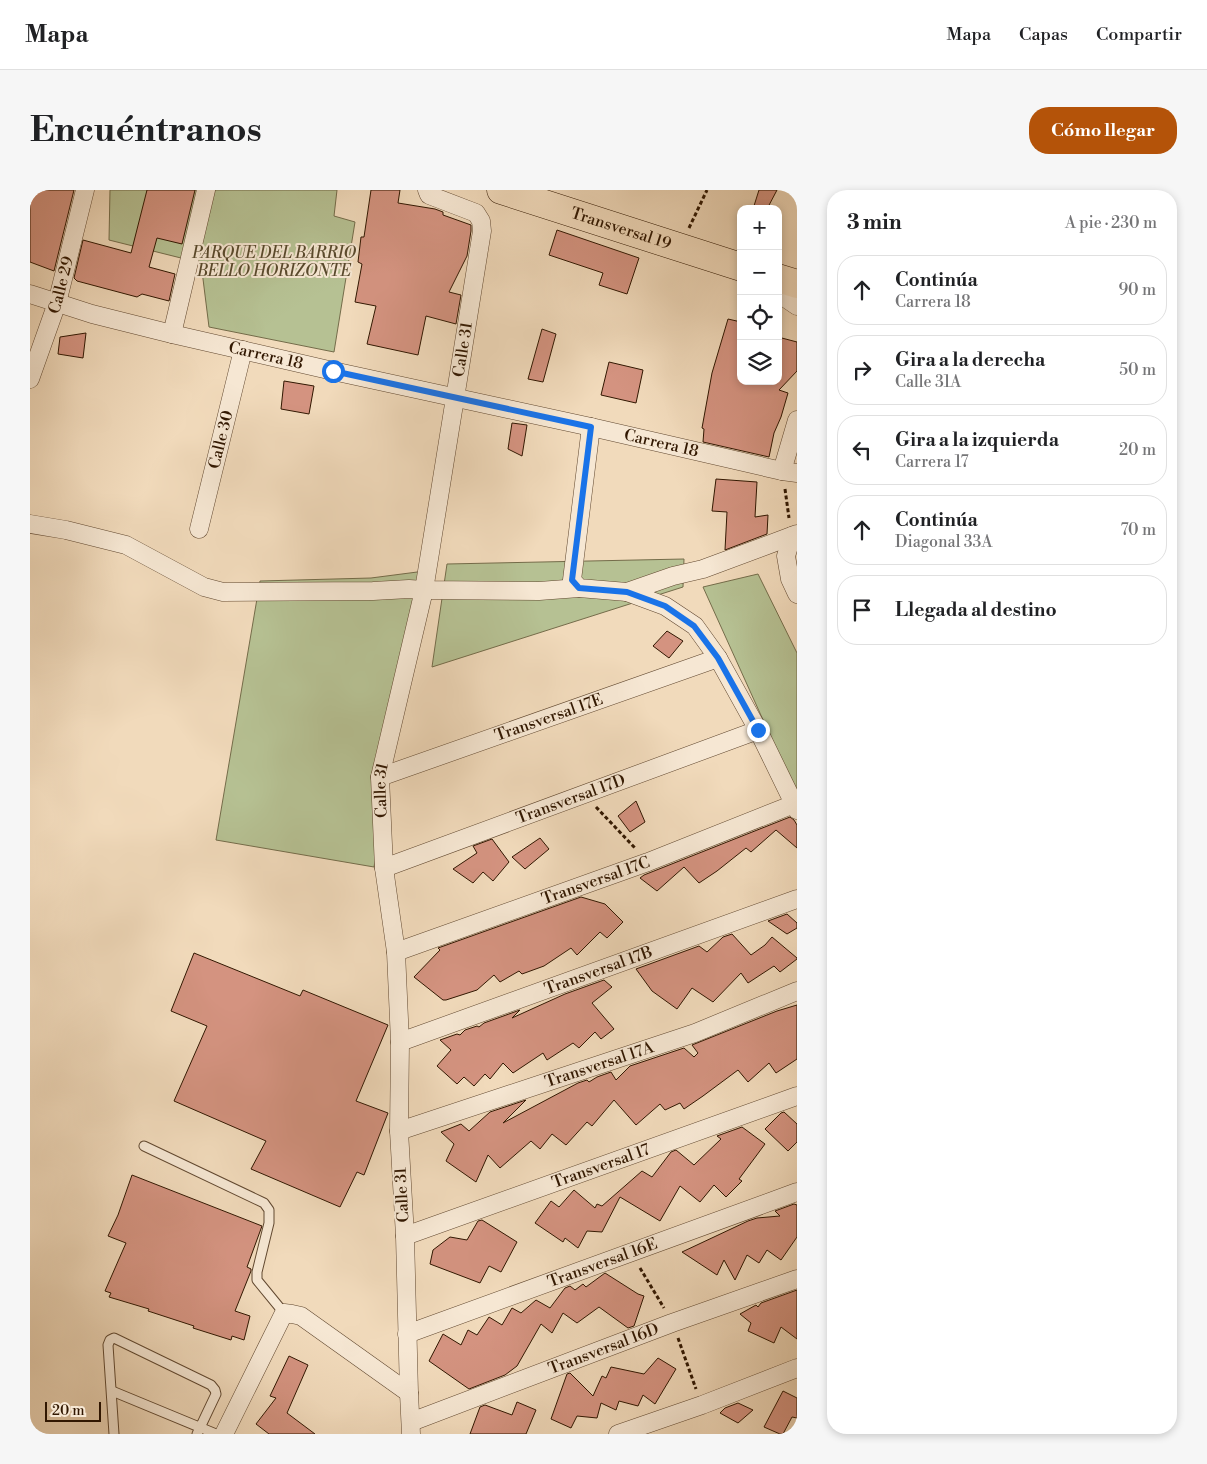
<!DOCTYPE html>
<html lang="es">
<head>
<meta charset="utf-8">
<style>
	:root { --surface:#fff; --page:#f6f6f6; --text:#202124; --muted:#757577; --line:#e0e0e0; --accent:#b45309 }
	body { margin:0; font-family:"Libre Bodoni",serif; background:var(--page); color:var(--text) }
	.controls { position:absolute; right:15px; top:15px; display:grid; overflow:hidden; border-radius:10px; box-shadow:0 2px 8px #0003 }
	.controls button { width:45px; height:45px; display:grid; place-items:center; padding:0; border:0; border-bottom:1px solid var(--line); background:var(--surface); color:var(--text); font:25px sans-serif }
	.scale { position:absolute; left:15px; bottom:12px; width:56px; box-sizing:border-box; padding-left:5px; border:2px solid #311701; border-top:0; font-size:14px; line-height:18px; white-space:nowrap; color:#311701; -webkit-text-stroke:4px #f6e7d3; paint-order:stroke }
	.stop { position:absolute; width:15px; height:15px; margin:-11px; border:4px solid #1a73e8; border-radius:50%; background:#fff }
	.stop.end { background:#1a73e8; border-color:#fff; box-shadow:0 1px 5px #0008 }
	.list { margin:0; padding:0; list-style:none }
	h2 { display:flex; justify-content:space-between; align-items:center; height:65px; margin:0; padding:0 20px; font-size:21px }
	h2 small { font-size:16px; font-weight:400; color:var(--muted) }
	.list li { display:grid; grid-template-columns:32px 1fr auto; gap:15px; align-items:center; box-sizing:border-box; height:70px; margin:0 10px 10px; padding:0 10px; border:1px solid var(--line); border-radius:20px }
	.list b { display:block; font-size:19px; white-space:nowrap }
	.list p { margin:0; font-size:16px; white-space:nowrap; color:var(--muted) }
	.list em { font-size:16px; font-style:normal; color:var(--muted) }
	.icon { flex:none; width:28px; height:28px; fill:none; stroke:currentColor; stroke-width:2; stroke-linecap:round; stroke-linejoin:round }
	.map { position:relative; flex:none; width:767px; height:1244px; overflow:hidden; border-radius:20px }
	header { display:flex; align-items:center; gap:30px; box-sizing:border-box; height:70px; padding:0 25px; background:var(--surface); border-bottom:1px solid var(--line) }
	header strong { font-size:24px }
	nav { display:flex; gap:28px; margin-inline-start:auto; font-size:18px }
	.intro { display:flex; align-items:center; justify-content:space-between; box-sizing:border-box; height:120px; padding:0 30px }
	h1 { margin:0; font-size:35px }
	.button { padding:12px 22px; border-radius:20px; background:var(--accent); color:#fff; font-size:18px; font-weight:700 }
	main { display:flex; gap:30px; padding:0 30px }
	aside { flex:1; background:var(--surface); border-radius:20px; box-shadow:0 2px 8px #0003 }
	.map>svg:first-child { display:block }
	.green { fill:#b6c193; stroke:#746c4a }
	.building { fill:#d49380; stroke:#311701 }
	.lines { fill:none; stroke-linecap:round; stroke-linejoin:round }
	.service-casing { stroke:#614830; stroke-width:11 }
	.minor-casing { stroke:#614830; stroke-width:19 }
	.primary-casing { stroke:#311701; stroke-width:29 }
	.path { stroke:#311701; stroke-width:3; stroke-dasharray:4 2.5; stroke-linecap:butt }
	.service { stroke:#f6e7d3; stroke-width:9 }
	.minor { stroke:#f6e7d3; stroke-width:18 }
	.primary { stroke:#f1dabb; stroke-width:28 }
	.route { stroke:#1a73e8; stroke-width:6 }
	.labels { text-anchor:middle; dominant-baseline:central; stroke-width:4; stroke-linejoin:round; paint-order:stroke }
	.street-label { font-size:16px; fill:#311701; stroke:#f6e7d3 }
	.park-label { font-size:16px; font-style:italic; fill:#594a2d; stroke:#f6e7d3 }
</style>
</head>
<body>
<header>
<strong>Mapa</strong>
<nav><a>Mapa</a><a>Capas</a><a>Compartir</a></nav>
</header>
<div class="intro"><h1>Encuéntranos</h1><a class="button">Cómo llegar</a></div>
<main>
<div class="map">
<svg width="767" height="1244" viewBox="0 0 767 1244">
	<rect width="100%" height="100%" fill="#f1dabb"/>
	<filter id="stains"><feTurbulence type="fractalNoise" baseFrequency=".004" numOctaves="4"/><feColorMatrix values="0 0 0 0 .2 0 0 0 0 .09 0 0 0 0 .02 0 0 0 .5 -.17"/></filter>
	<radialGradient id="worn" r=".72"><stop offset=".6" stop-color="#630" stop-opacity="0"/><stop offset="1" stop-color="#630" stop-opacity=".3"/></radialGradient>
	<g class="green">
		<path d="M80,0H307L304,26L325,32L304,162L179,137L171,73L79,50Z"/>
		<path d="M654,369L653,397L402,477L417,374Z"/>
		<path d="M395,381L344,677L186,650L230,391L341,388Z"/>
		<path d="M728,384L767,463V605L673,397Z"/>
	</g>
	<g class="building">
		<path d="M0,0H44L24,81L0,72Z"/>
		<path d="M117,0H165L152,54L127,48L119,77L145,84L139,111L112,104L107,107L47,91L44,88L53,50L101,63Z"/>
		<path d="M341,0H370L368,13L405,19L413,22V25L441,35V41L437,66L419,102L431,105L426,134L396,126L388,165L337,154L346,116L325,112L332,74L328,72L331,47H334Z"/>
		<path d="M729,0H747L737,19H723Z"/>
		<path d="M527,40L609,68L597,104L569,95L573,83L519,65Z"/>
		<path d="M698,129L711,132V191H748V147L767,152V181L749,200L758,203L751,227L744,243L739,267L673,252L674,239L672,238L682,183Z"/>
		<path d="M512,139L526,144L513,192L498,189Z"/>
		<path d="M56,143L53,168L28,164L30,147Z"/>
		<path d="M579,172L613,180L606,213L571,205Z"/>
		<path d="M254,191L284,196L279,224L251,219Z"/>
		<path d="M482,233L497,235L492,266L478,259Z"/>
		<path d="M686,289L727,292L725,327L738,325L737,344L695,360L697,322L682,321Z"/>
		<path d="M637,441L653,451L639,468L623,456Z"/>
		<path d="M606,611L615,632L600,642L588,626Z"/>
		<path d="M760,627L764,630L767,635V658L746,640L721,662L716,658L687,681L669,693L654,677L627,701L610,688L614,685Z"/>
		<path d="M510,648L519,659L495,679L482,667Z"/>
		<path d="M462,649L479,672L463,691L453,682L443,693L423,679L447,663L443,656Z"/>
		<path d="M551,707L575,714L593,732L577,748L570,742L547,765L541,758L514,776L492,784L489,781L470,792L464,785L447,800L416,810H413L384,787L410,760L408,758Z"/>
		<path d="M757,724L767,733V738L757,744L738,731Z"/>
		<path d="M702,744L721,765L735,755L742,747L767,768V769L750,782L744,776L718,793L711,783L683,812L662,798L647,819L622,801L606,779L669,756L677,762L693,747Z"/>
		<path d="M164,763L270,806L273,800L358,835L326,911L358,923L334,985L327,982L310,1017L221,979L236,951L144,911L177,836L141,821Z"/>
		<path d="M574,790L582,797L562,813L584,839L571,849L565,842L549,858L543,853L517,870L513,863L483,883L473,873L460,889L455,884L444,896L434,887L427,894L407,876L421,860L410,850L427,844L430,845L435,840L447,836L449,837L454,833L490,820L482,828L535,804Z"/>
		<path d="M767,815V869L746,883L739,873L718,892L708,880L673,906L654,919L650,913L635,920L630,914L606,935L584,910L562,936L557,932L536,955L522,944L510,959L501,951L470,978L458,965L446,992L416,971L424,954L411,942L431,934L439,941L460,922L496,910L473,933L548,893L557,890L559,892L567,887L581,882L586,890L600,876L654,858L664,867L668,863L662,855L747,821Z"/>
		<path d="M754,922L767,934V952L758,961L735,939L751,923Z"/>
		<path d="M712,937L735,954L709,989L712,991L696,1007L684,995L670,1012L650,996L630,1031L590,1007L572,1042L557,1041L548,1058L535,1048L533,1052L505,1033L521,1011L529,1017L544,1000L565,1018L567,1014L572,1016L612,981L622,987L641,962L646,960L664,975L691,949L687,946Z"/>
		<path d="M102,985L232,1036L217,1077L221,1079V1081L205,1121L220,1126L214,1150L202,1146L201,1150L163,1138L164,1136L118,1121L119,1119L79,1107L81,1103L75,1101L96,1053L78,1046L88,1025Z"/>
		<path d="M764,1014L767,1015V1047L751,1070L737,1060L729,1073L717,1065L705,1090L694,1070L687,1085L652,1062L718,1031L727,1028L750,1026L745,1021Z"/>
		<path d="M452,1030L487,1052L471,1082L459,1076L450,1093L400,1074L403,1060L420,1047L437,1050L448,1031Z"/>
		<path d="M575,1083L608,1104L614,1106L604,1136L598,1138L569,1117L547,1133L533,1123L522,1143L511,1134L487,1176L475,1185L439,1199L399,1171L413,1144L431,1155L438,1140L447,1145L459,1127L472,1135L482,1118L491,1123L506,1110L520,1118L535,1098L540,1096L545,1100L553,1094L556,1097Z"/>
		<path d="M767,1100V1149L751,1137L744,1153L718,1141L721,1133L710,1124L726,1115L728,1117L731,1113Z"/>
		<path d="M259,1166L278,1175L257,1223L285,1244H239L226,1234L246,1208L240,1206Z"/>
		<path d="M628,1168L646,1179L625,1214L613,1205L608,1216L589,1211L586,1220L571,1213L567,1228L547,1226L541,1238L521,1229L537,1184L540,1183L563,1206L572,1186L576,1188L581,1177L614,1184Z"/>
		<path d="M753,1201L767,1208V1228L762,1227L753,1244H750L734,1237Z"/>
		<path d="M487,1212L506,1220L496,1244H440L450,1217L455,1215L482,1225Z"/>
		<path d="M708,1213L723,1220L708,1233L690,1223L695,1218Z"/>
	</g>
	<g class="lines">
		<defs>
			<g id="service">
				<path d="M114,956L234,1013L239,1020V1033L227,1082V1090L254,1123"/>
				<path d="M82,1201L186,1244"/>
				<path d="M84,1244L78,1155L80,1150L84,1148L181,1195L185,1200L186,1204L167,1244"/>
			</g>
			<g id="minor">
				<path d="M748,103L767,116"/>
				<path id="s1" d="M0,104L62,124L142,144L303,181L561,237L752,281L767,283"/>
				<path d="M142,144L176,0"/>
				<path id="s2" d="M0,189L27,113L55,0"/>
				<path d="M561,237L542,390L549,398L597,402"/>
				<path d="M752,281L767,230"/>
				<path d="M0,334L36,340L96,355L174,397L193,402L343,401L379,399L394,400L509,401L549,398"/>
				<path id="s3" d="M169,339L213,160"/>
				<path d="M767,344L673,379L643,386L597,402L635,416L665,436L688,468L728,540L767,620"/>
				<path d="M762,346L756,366L760,389L767,404"/>
				<path id="s4" d="M350,587L688,468"/>
				<path id="s5" d="M354,678L728,540"/>
				<path id="s6" d="M366,762L618,672L764,614"/>
				<path id="s7" d="M370,852L767,709"/>
				<path id="s8" d="M369,941L665,843L767,801"/>
				<path id="s9" d="M375,1046L767,906"/>
				<path id="s10" d="M377,1144L767,1002"/>
				<path id="s11" d="M381,1232L642,1133L767,1089"/>
				<path d="M194,1244L254,1123L262,1124L271,1126L379,1203"/>
				<path id="s12" d="M381,1244L379,1203L375,1046L369,941L370,852L366,762L354,678L350,587L394,400L452,41L451,31L446,23L399,5L397,0"/>
				<path d="M588,1244L672,1215L767,1178"/>
			</g>
			<g id="primary">
				<path id="s13" d="M471,0L711,77"/>
				<path d="M748,88L767,94"/>
			</g>
		</defs>
		<use href="#service" class="service-casing"/>
		<use href="#minor" class="minor-casing"/>
		<use href="#primary" class="primary-casing"/>
		<g class="path">
			<path d="M659,38L677,0"/>
			<path d="M755,299L759,328"/>
			<path d="M566,617L605,658"/>
			<path d="M610,1078L634,1118"/>
			<path d="M648,1148L666,1199"/>
		</g>
		<use href="#service" class="service"/>
		<use href="#minor" class="minor"/>
		<use href="#primary" class="primary"/>
	</g>
	<g class="lines">
		<path class="route" d="M303,181L561,237L542,390L549,398L597,402L635,416L664,436L688,468L728,540"/>
	</g>
	<g class="labels">
		<g class="street-label">
			<text stroke="none"><textPath href="#s13" startOffset="126">Transversal 19</textPath></text>
			<text stroke="none"><textPath href="#s2" startOffset="99">Calle 29</textPath></text>
			<text stroke="none"><textPath href="#s12" startOffset="1094">Calle 31</textPath></text>
			<text stroke="none"><textPath href="#s1" startOffset="244">Carrera 18</textPath></text>
			<text stroke="none"><textPath href="#s3" startOffset="92">Calle 30</textPath></text>
			<text stroke="none"><textPath href="#s1" startOffset="649">Carrera 18</textPath></text>
			<text stroke="none"><textPath href="#s4" startOffset="179">Transversal 17E</textPath></text>
			<text stroke="none"><textPath href="#s12" startOffset="645">Calle 31</textPath></text>
			<text stroke="none"><textPath href="#s5" startOffset="199">Transversal 17D</textPath></text>
			<text stroke="none"><textPath href="#s6" startOffset="212">Transversal 17C</textPath></text>
			<text stroke="none"><textPath href="#s7" startOffset="211">Transversal 17B</textPath></text>
			<text stroke="none"><textPath href="#s8" startOffset="211">Transversal 17A</textPath></text>
			<text stroke="none"><textPath href="#s9" startOffset="208">Transversal 17</textPath></text>
			<text transform="translate(372 1005) rotate(-93)">Calle 31</text>
			<text stroke="none"><textPath href="#s10" startOffset="208">Transversal 16E</textPath></text>
			<text stroke="none"><textPath href="#s11" startOffset="206">Transversal 16D</textPath></text>
		</g>
		<g class="park-label">
			<text x="244" y="63">PARQUE DEL BARRIO<tspan x="244" dy="18">BELLO HORIZONTE</tspan></text>
		</g>
	</g>
	<rect width="100%" height="100%" filter="url(#stains)"/>
	<rect width="100%" height="100%" fill="url(#worn)"/>
</svg>
<div class="controls">
<button>+</button>
<button>−</button>
<button><svg class="icon" aria-label="locate" viewBox="0 0 24 24"><circle cx="12" cy="12" r="6"/><path d="M12 2v4M12 18v4M2 12h4M18 12h4"/></svg></button>
<button><svg class="icon" aria-label="layers" viewBox="0 0 24 24"><path d="M12 4l9 5-9 5-9-5zM3 14l9 5 9-5"/></svg></button>
</div>
<div class="scale">20 m</div>
<div class="stop" style="left:303px;top:181px"></div>
<div class="stop end" style="left:728px;top:540px"></div>
</div>
<aside>
<h2>3 min<small>A pie · 230 m</small></h2>
<ul class="list">
<li><svg class="icon" aria-label="ahead" viewBox="0 0 24 24"><path d="M12 20V5M6 11l6-6 6 6"/></svg><div><b>Continúa</b><p>Carrera 18</p></div><em>90 m</em></li>
<li><svg class="icon" aria-label="right" viewBox="0 0 24 24"><path d="M7 20v-9h11M14 6l5 5-5 5"/></svg><div><b>Gira a la derecha</b><p>Calle 31A</p></div><em>50 m</em></li>
<li><svg class="icon" aria-label="left" viewBox="0 0 24 24"><path d="M17 20v-9H6M10 6l-5 5 5 5"/></svg><div><b>Gira a la izquierda</b><p>Carrera 17</p></div><em>20 m</em></li>
<li><svg class="icon" aria-label="ahead" viewBox="0 0 24 24"><path d="M12 20V5M6 11l6-6 6 6"/></svg><div><b>Continúa</b><p>Diagonal 33A</p></div><em>70 m</em></li>
<li><svg class="icon" aria-label="arrive" viewBox="0 0 24 24"><path d="M6 21V4h12l-3 4 3 4H6"/></svg><div><b>Llegada al destino</b></div></li>
</ul>
</aside>
</main>
</body>
</html>
